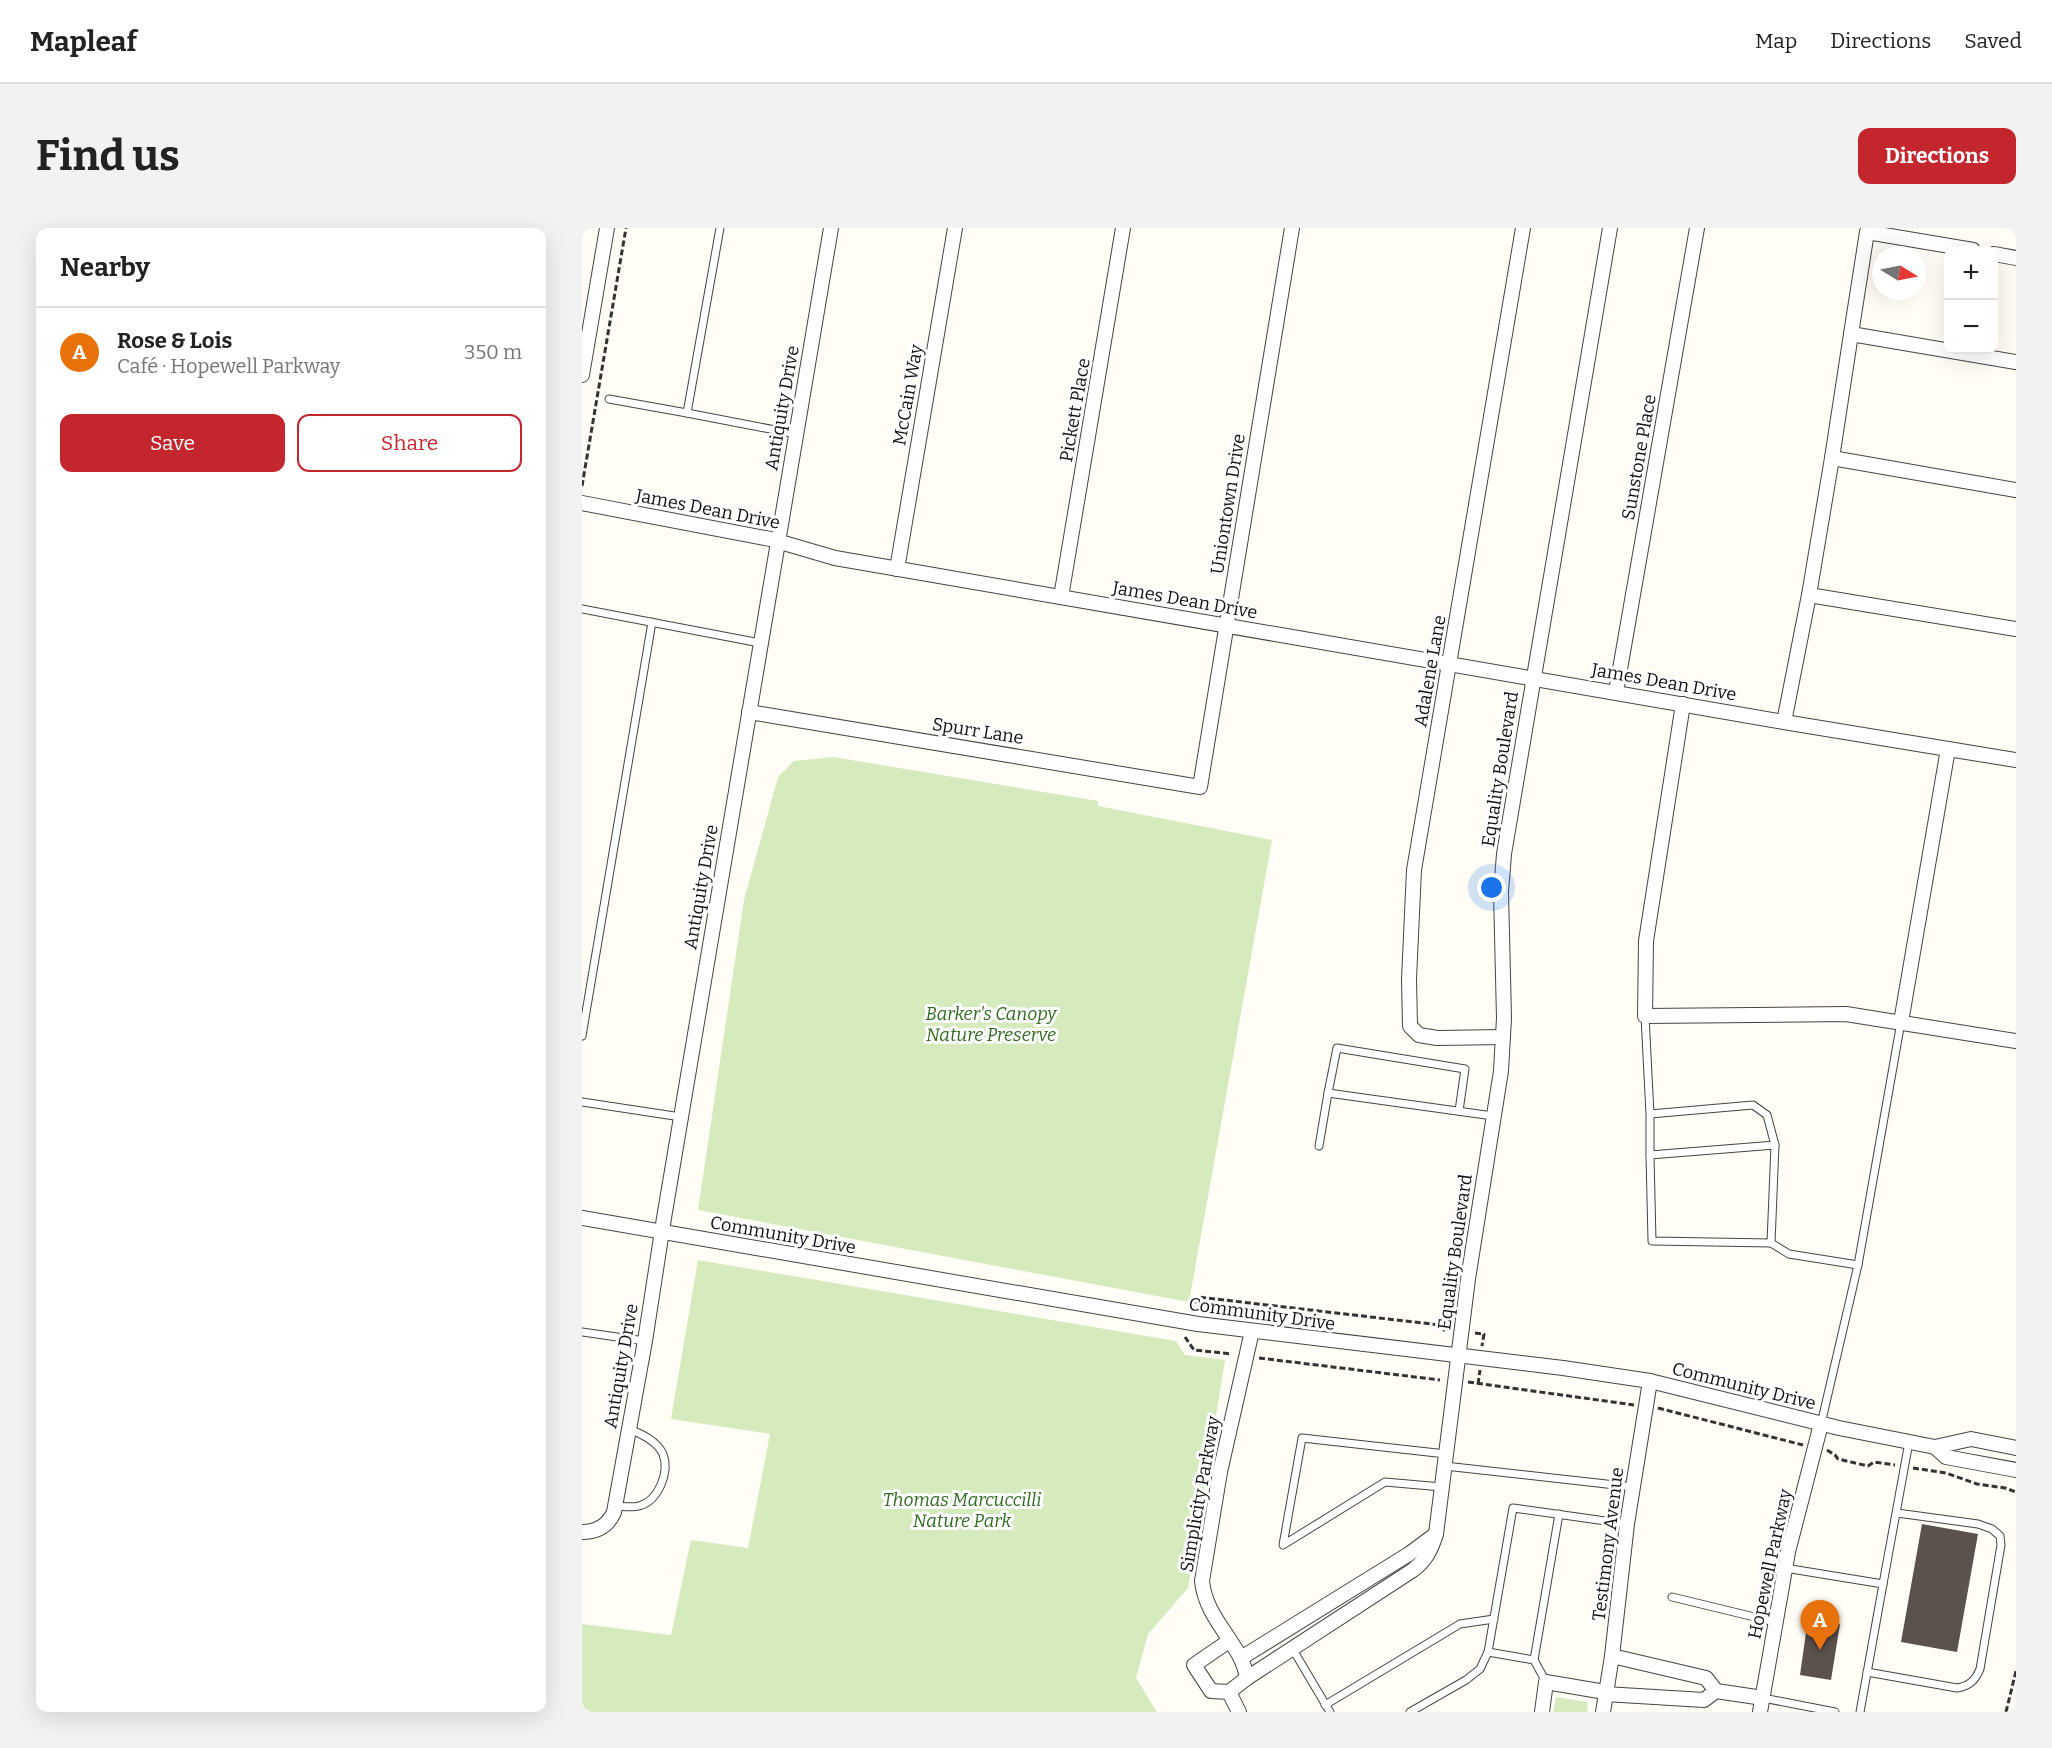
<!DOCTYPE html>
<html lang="en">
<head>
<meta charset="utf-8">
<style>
	:root { --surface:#fff; --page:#f2f2f2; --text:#222; --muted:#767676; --line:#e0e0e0; --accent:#c4262e }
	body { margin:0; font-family:Bitter,serif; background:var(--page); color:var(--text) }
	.controls { position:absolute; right:18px; top:18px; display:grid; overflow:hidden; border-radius:12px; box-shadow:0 6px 24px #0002 }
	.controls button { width:54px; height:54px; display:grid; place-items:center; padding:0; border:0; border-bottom:2px solid var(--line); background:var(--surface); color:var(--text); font:30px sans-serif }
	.compass { position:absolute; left:1290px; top:18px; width:54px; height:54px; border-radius:50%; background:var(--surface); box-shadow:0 6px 24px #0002; rotate:100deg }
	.you { position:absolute; left:910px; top:660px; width:21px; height:21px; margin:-15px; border:4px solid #fff; border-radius:50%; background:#1a73e8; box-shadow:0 0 0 9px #1a73e833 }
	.badge { display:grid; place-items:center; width:39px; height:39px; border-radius:50%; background:var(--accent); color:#fff; font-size:20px; font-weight:700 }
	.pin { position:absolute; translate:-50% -50px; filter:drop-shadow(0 2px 3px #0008) }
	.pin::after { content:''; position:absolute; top:32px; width:21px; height:18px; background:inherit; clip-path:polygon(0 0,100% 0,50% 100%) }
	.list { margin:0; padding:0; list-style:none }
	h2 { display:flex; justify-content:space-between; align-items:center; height:78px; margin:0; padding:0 24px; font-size:26px }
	h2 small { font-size:20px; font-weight:400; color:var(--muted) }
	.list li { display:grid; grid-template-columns:39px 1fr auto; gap:18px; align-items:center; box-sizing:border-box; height:90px; padding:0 24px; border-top:2px solid var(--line) }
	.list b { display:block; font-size:22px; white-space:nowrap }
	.list p { margin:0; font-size:20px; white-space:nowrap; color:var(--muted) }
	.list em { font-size:20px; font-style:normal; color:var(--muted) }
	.actions { display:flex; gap:12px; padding:18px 24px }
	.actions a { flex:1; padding:14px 0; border:2px solid var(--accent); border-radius:12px; text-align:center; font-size:21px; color:var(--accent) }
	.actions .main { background:var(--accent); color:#fff }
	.map { position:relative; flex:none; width:1434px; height:1484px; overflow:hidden; border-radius:12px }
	header { display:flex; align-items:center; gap:36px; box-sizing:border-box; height:84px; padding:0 30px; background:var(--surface); border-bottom:2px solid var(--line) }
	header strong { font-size:28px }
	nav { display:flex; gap:33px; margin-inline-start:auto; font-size:21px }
	.intro { display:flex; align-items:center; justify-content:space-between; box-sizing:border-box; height:144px; padding:0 36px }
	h1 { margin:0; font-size:42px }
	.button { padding:15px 27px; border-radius:12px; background:var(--accent); color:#fff; font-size:21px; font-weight:700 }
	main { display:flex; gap:36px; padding:0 36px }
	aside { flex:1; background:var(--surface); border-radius:12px; box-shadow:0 6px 24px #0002 }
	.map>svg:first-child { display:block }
	.green { fill:#d5ebbd }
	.building { fill:#5a524d }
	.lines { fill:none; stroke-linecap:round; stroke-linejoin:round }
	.lane-casing { stroke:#444; stroke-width:9 }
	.street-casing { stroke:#444; stroke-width:16 }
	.path { stroke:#333; stroke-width:3; stroke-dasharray:6 3; stroke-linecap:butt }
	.lane { stroke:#fff; stroke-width:7 }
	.street { stroke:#fff; stroke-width:14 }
	.labels { text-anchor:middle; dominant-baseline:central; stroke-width:6; stroke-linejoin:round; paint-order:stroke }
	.street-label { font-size:18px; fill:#111; stroke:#fff }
	.park-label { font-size:18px; font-style:italic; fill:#2f6b1f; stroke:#fff }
</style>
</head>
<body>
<header>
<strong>Mapleaf</strong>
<nav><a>Map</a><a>Directions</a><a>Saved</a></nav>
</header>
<div class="intro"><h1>Find us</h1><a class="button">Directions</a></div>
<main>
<aside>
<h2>Nearby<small></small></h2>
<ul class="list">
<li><span class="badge" style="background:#e8710a">A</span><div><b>Rose &amp; Lois</b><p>Café · Hopewell Parkway</p></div><em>350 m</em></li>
</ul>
<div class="actions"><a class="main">Save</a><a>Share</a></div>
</aside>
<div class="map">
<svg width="1434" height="1484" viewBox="0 0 1434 1484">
	<rect width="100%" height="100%" fill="#fffdf5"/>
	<g class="green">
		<path d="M251,529L516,573V578L690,612L607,1074L116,982L162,672L196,549L212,533Z"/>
		<path d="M116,1032L594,1113L603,1127L643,1132L606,1360L566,1406L554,1450L575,1484H0V1396L89,1407L109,1312L166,1320L188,1206L89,1191Z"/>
		<path d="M974,1469L1006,1474L1005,1484H971Z"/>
	</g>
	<g class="building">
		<path d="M1340,1296L1396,1306L1375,1424L1319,1414Z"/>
		<path d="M1226,1390L1258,1396L1249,1452L1218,1447Z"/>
	</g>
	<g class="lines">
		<defs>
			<g id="lane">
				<path d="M138,0L105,185L214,206"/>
				<path d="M27,171L105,185"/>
				<path d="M0,381L178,415"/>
				<path d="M1063,788L1068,886L1171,877L1185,887L1193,917L1068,927V886"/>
				<path d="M0,808L70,394"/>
				<path d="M746,865L755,820L883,841L877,883"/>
				<path d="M0,874L99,889"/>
				<path d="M737,918L746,865L911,888"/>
				<path d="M1068,927L1070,1013L1189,1015L1193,917"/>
				<path d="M1189,1015L1207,1026L1276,1037"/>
				<path d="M0,1104L63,1113"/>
				<path d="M1239,1196L1276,1037L1319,794"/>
				<path d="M863,1238L1051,1259"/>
				<path d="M860,1259L803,1254L701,1317L720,1210L864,1226"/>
				<path d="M33,1278C40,1278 50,1280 57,1278C76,1273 88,1245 81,1226C75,1213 60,1206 47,1201"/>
				<path d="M1203,1340L1301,1356L1278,1484"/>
				<path d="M1301,1356L1327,1214"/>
				<path d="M1090,1369L1193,1394"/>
				<path d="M710,1420L748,1484"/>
				<path d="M906,1424L952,1432L964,1454"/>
				<path d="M952,1432L977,1286"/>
				<path d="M1285,1444L1375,1460C1387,1458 1393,1453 1398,1441L1419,1317L1418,1308L1410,1301L1396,1296L1315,1285"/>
				<path d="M1181,1470L1253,1484"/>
				<path d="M743,1477L878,1396L912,1391"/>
				<path d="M828,1484L884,1452L898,1441L906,1424L931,1280L1045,1296"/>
			</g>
			<g id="street">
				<path d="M1412,26L1434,30"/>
				<path d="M1269,106L1285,4L1391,22"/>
				<path d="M0,147L25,0"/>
				<path d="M1250,230L1269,106L1434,134"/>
				<path d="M0,275L188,311L253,330L1202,494"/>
				<path d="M315,341L373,0"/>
				<path d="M1227,367L1250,230L1434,262"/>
				<path d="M479,369L541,0"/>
				<path d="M1034,464L1115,0"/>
				<path d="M1101,476L1064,713L1063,788L1264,786L1434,813"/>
				<path d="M167,484L618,559L710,0"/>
				<path d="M1366,521L1202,494L1227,367L1434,401"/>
				<path d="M1319,794L1366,521L1434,532"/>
				<path d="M921,809L855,810L837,807L828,798L827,751L832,642L941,0"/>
				<path d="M0,990L616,1096L981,1140L1068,1153L1257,1200L1353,1219L1389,1211L1434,1220"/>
				<path d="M1353,1219L1364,1229L1434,1242"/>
				<path d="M0,1304C15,1304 26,1298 32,1284L63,1113L82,990L249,0"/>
				<path d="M1030,1428L1124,1450L1134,1463"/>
				<path d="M659,1430L827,1326L854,1306"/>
				<path d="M665,1450C659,1414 624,1393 620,1353L638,1244L670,1103"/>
				<path d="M647,1464L629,1463L612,1437L647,1413"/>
				<path d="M1023,1466L1122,1472L1134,1463L1181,1470"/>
				<path d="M657,1484L647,1464L665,1450L831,1342C844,1332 849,1322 854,1306L886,1051L919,843L922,790L919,664L922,626L1028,0"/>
				<path d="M960,1484L964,1454L1023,1464"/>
				<path d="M1021,1484L1030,1428L1045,1296L1068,1153"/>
				<path d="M1178,1484L1206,1324L1239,1196"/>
			</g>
		</defs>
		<use href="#lane" class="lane-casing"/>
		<use href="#street" class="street-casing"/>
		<g class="path">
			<path d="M0,258L44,0"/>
			<path d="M607,1081L614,1076L616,1069L858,1097L862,1102H866"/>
			<path d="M893,1105L902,1106L900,1118"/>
			<path d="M603,1109L612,1122L650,1126"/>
			<path d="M677,1130L858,1152"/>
			<path d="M886,1154L1052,1177"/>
			<path d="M896,1156L898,1142"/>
			<path d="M1076,1180L1221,1217"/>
			<path d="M1245,1222L1253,1227L1256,1231L1286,1238L1292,1234L1313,1237"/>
			<path d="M1331,1240L1364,1245L1395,1256L1423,1260L1434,1264"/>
			<path d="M1424,1484L1434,1443"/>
		</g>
		<use href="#lane" class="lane"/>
		<use href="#street" class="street"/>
	</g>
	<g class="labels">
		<g class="street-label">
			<text transform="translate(326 167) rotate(-80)">McCain Way</text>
			<text transform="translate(200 180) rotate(-80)">Antiquity Drive</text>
			<text transform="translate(493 182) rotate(-80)">Pickett Place</text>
			<text transform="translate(1057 229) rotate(-80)">Sunstone Place</text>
			<text transform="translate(646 276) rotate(-81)">Uniontown Drive</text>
			<text transform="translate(126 281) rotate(11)">James Dean Drive</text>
			<text transform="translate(603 372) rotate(10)">James Dean Drive</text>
			<text transform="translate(848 443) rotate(-80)">Adalene Lane</text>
			<text transform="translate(1082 454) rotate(10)">James Dean Drive</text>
			<text transform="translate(396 503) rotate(9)">Spurr Lane</text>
			<text transform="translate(918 541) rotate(-81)">Equality Boulevard</text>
			<text transform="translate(119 659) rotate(-80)">Antiquity Drive</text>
			<text transform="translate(201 1007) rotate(10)">Community Drive</text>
			<text transform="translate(873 1024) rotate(-82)">Equality Boulevard</text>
			<text transform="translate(680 1086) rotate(8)">Community Drive</text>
			<text transform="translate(39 1138) rotate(-80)">Antiquity Drive</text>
			<text transform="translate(1162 1158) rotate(14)">Community Drive</text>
			<text transform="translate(618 1266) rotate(-80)">Simplicity Parkway</text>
			<text transform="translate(1026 1316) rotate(-83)">Testimony Avenue</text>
			<text transform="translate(1188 1336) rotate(-78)">Hopewell Parkway</text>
		</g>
		<g class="park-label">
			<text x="409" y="786">Barker's Canopy<tspan x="409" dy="21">Nature Preserve</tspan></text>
			<text x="380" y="1272">Thomas Marcuccilli<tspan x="380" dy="21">Nature Park</tspan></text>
		</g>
	</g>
</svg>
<div class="controls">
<button>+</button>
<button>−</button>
</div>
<svg class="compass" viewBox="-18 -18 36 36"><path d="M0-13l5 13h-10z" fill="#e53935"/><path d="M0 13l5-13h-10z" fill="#767676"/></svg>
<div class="you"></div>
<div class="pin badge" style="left:1238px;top:1422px;background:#e8710a">A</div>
</div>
</main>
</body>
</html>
